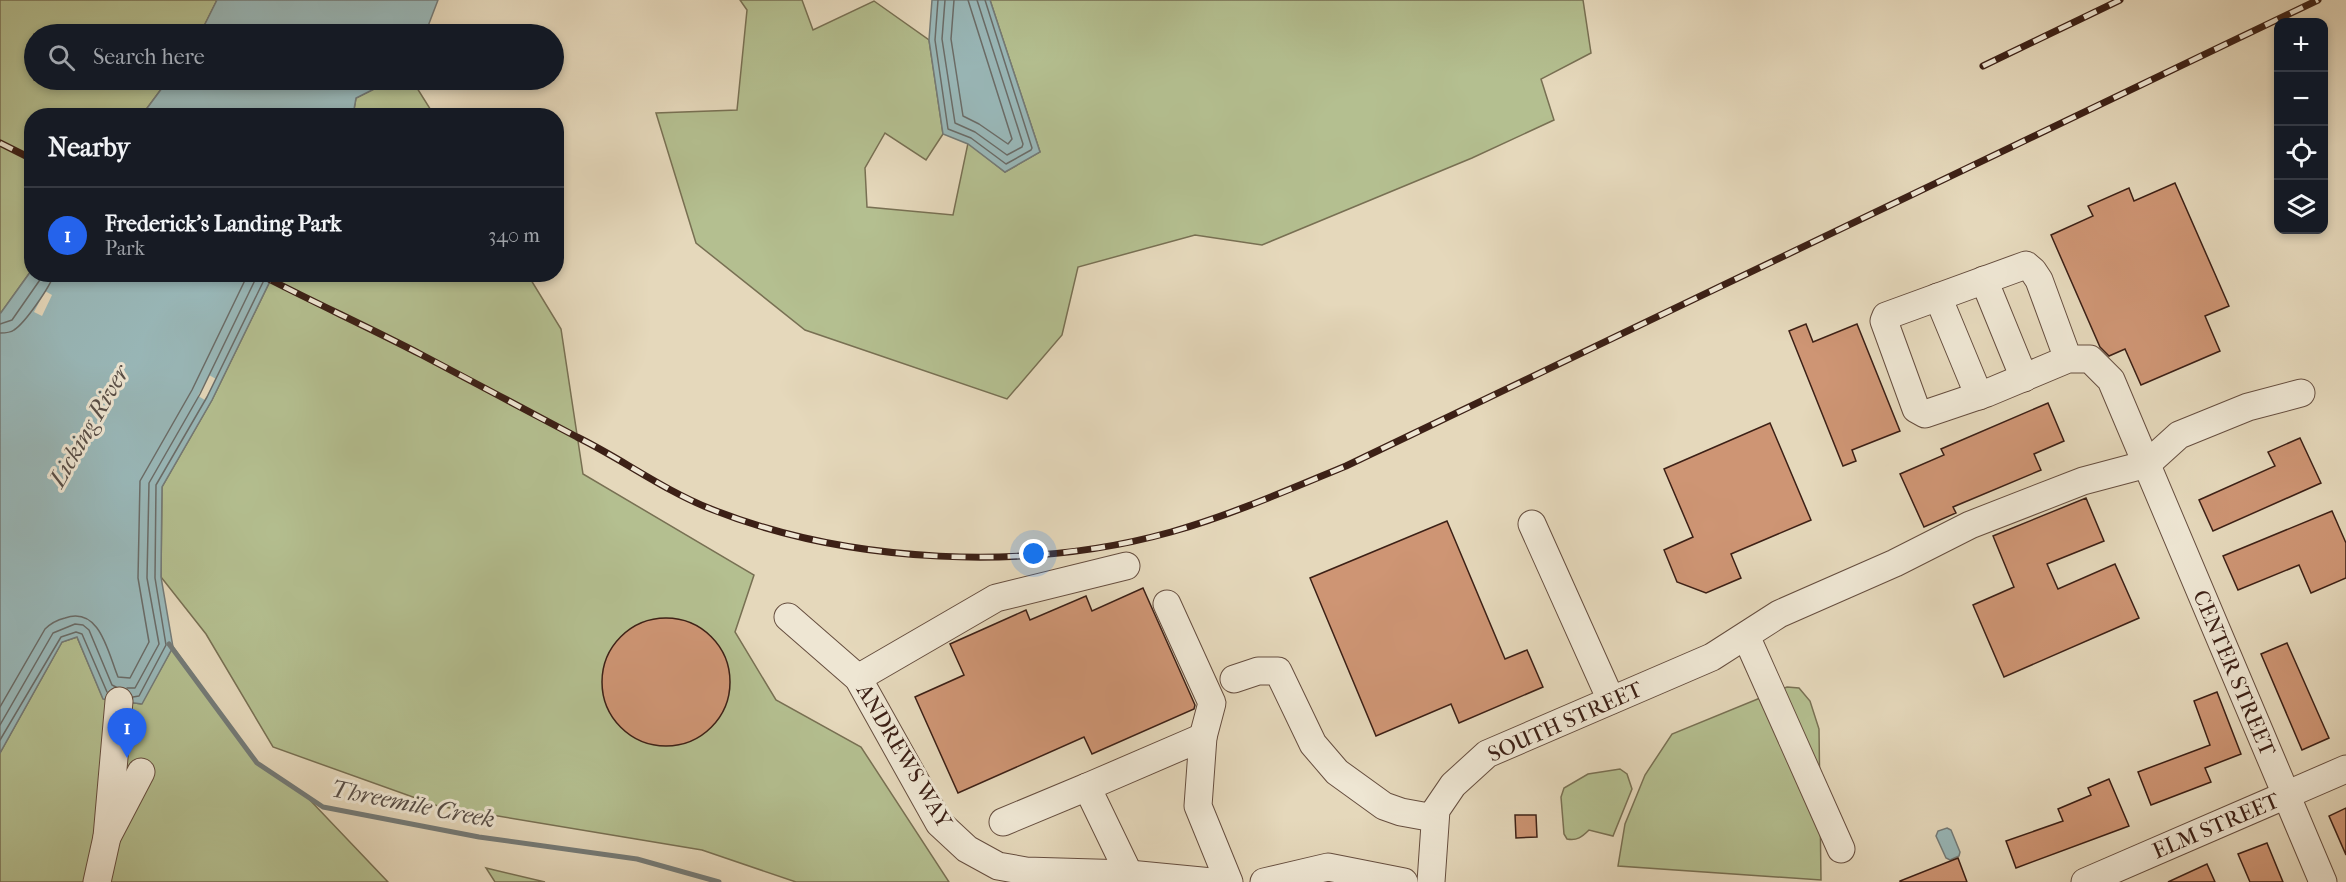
<!DOCTYPE html>
<html lang="en">
<head>
<meta charset="utf-8">
<style>
	:root { --surface:#171b24; --page:#20242c; --text:#f1f3f6; --muted:#9ea1a6; --line:#363941; --accent:#2563eb }
	body { margin:0; font-family:"IM FELL French Canon",serif; background:var(--page); color:var(--text) }
	.controls { position:absolute; right:18px; top:18px; display:grid; overflow:hidden; border-radius:12px; box-shadow:0 3px 9px #0003 }
	.controls button { width:54px; height:54px; display:grid; place-items:center; padding:0; border:0; border-bottom:2px solid var(--line); background:var(--surface); color:var(--text); font:30px sans-serif }
	.you { position:absolute; left:1034px; top:554px; width:21px; height:21px; margin:-15px; border:4px solid #fff; border-radius:50%; background:#1a73e8; box-shadow:0 0 0 9px #1a73e833 }
	.badge { display:grid; place-items:center; width:39px; height:39px; border-radius:50%; background:var(--accent); color:#fff; font-size:20px; font-weight:700 }
	.pin { position:absolute; translate:-50% -50px; filter:drop-shadow(0 2px 3px #0008) }
	.pin::after { content:''; position:absolute; top:32px; width:21px; height:18px; background:inherit; clip-path:polygon(0 0,100% 0,50% 100%) }
	.list { margin:0; padding:0; list-style:none }
	h2 { display:flex; justify-content:space-between; align-items:center; height:78px; margin:0; padding:0 24px; font-size:26px }
	h2 small { font-size:20px; font-weight:400; color:var(--muted) }
	.list li { display:grid; grid-template-columns:39px 1fr auto; gap:18px; align-items:center; box-sizing:border-box; height:96px; padding:0 24px; border-top:2px solid var(--line) }
	.list b { display:block; font-size:22px; white-space:nowrap }
	.list p { margin:0; font-size:20px; white-space:nowrap; color:var(--muted) }
	.list em { font-size:20px; font-style:normal; color:var(--muted) }
	.icon { flex:none; width:33px; height:33px; fill:none; stroke:currentColor; stroke-width:2; stroke-linecap:round; stroke-linejoin:round }
	.map { position:relative; flex:none; width:2346px; height:882px; overflow:hidden }
	.search { position:absolute; background:var(--surface); box-shadow:0 3px 9px #0003; left:24px; top:24px; width:540px; height:66px; display:flex; align-items:center; gap:15px; box-sizing:border-box; padding:0 21px; border-radius:33px; color:var(--muted); font-size:22px }
	.panel { position:absolute; background:var(--surface); box-shadow:0 3px 9px #0003; left:24px; top:108px; width:540px; height:174px; border-radius:24px }
	.map>svg:first-child { display:block }
	.green { fill:#b4bf90; stroke:#787053; stroke-width:1.5 }
	.water { fill:#99b8b9; stroke:#747b78; stroke-width:1.5 }
	.pier { fill:#e5d8bb }
	.lines { fill:none; stroke-linecap:round; stroke-linejoin:round }
	.shore { stroke:#6a6c68; stroke-width:1.5 }
	.stream { stroke:#747b78; stroke-width:5 }
	.building { fill:#ce9574; stroke:#3c2016; stroke-width:1.5 }
	.minor-casing { stroke:#664e3f; stroke-width:29 }
	.minor { stroke:#eee6d3; stroke-width:27 }
	.rail-casing { stroke:#3c2016; stroke-width:7 }
	.rail { stroke:#eee6d3; stroke-width:4.5; stroke-dasharray:14; stroke-linecap:butt }
	.labels { text-anchor:middle; dominant-baseline:central; stroke-width:6; stroke-linejoin:round; paint-order:stroke }
	.street-label { font-size:22px; fill:#3c2016; stroke:#eee6d3 }
	.water-label { font-size:24px; font-style:italic; fill:#584e47; stroke:#eee6d3 }
</style>
</head>
<body>
<div class="map">
<svg width="2346" height="882" viewBox="0 0 2346 882">
	<rect width="100%" height="100%" fill="#e5d8bb"/>
	<filter id="stains"><feTurbulence type="fractalNoise" baseFrequency=".00333" numOctaves="4"/><feColorMatrix values="0 0 0 0 .2 0 0 0 0 .09 0 0 0 0 .02 0 0 0 .5 -.17"/></filter>
	<radialGradient id="worn" r=".72"><stop offset=".6" stop-color="#630" stop-opacity="0"/><stop offset="1" stop-color="#630" stop-opacity=".3"/></radialGradient>
	<g class="green">
		<path d="M0,0H217L200,34H34V80H168L142,115L32,116L31,271L0,314Z"/>
		<path d="M740,0H802L813,30L874,1L929,40L943,134L926,160L885,133L865,168L867,207L953,215L968,143L1005,172L1040,152L990,0H1583L1591,53L1541,79L1554,120L1472,158L1262,245L1195,235L1078,267L1062,335L1007,399L805,330L696,243L656,113L737,110L747,10Z"/>
		<path d="M392,80H412L434,115L353,116L356,98Z"/>
		<path d="M273,275H528L561,329L583,474L754,575L735,632L776,700L861,747L949,882H796L702,850L438,806L273,747L206,634L161,577L162,487L212,400Z"/>
		<path d="M77,637L103,698L141,704L173,647L257,763L308,798L388,882H0V753L62,642Z"/>
		<path d="M1787,687L1799,688L1810,701L1819,729L1821,880L1618,866L1625,824L1645,775L1672,734Z"/>
		<path d="M1620,769L1627,774L1632,789L1613,836L1589,830C1582,837 1577,841 1567,839L1564,834L1561,797L1564,788L1588,774Z"/>
		<path d="M486,868L545,882H495Z"/>
	</g>
	<g class="water">
		<path d="M217,0H438L425,34H200Z"/>
		<path d="M932,0H990L1040,152L1005,172L968,144L943,134L929,40Z"/>
		<path d="M168,80H392L356,98L353,115H142Z"/>
		<path d="M31,271L32,274L273,275L212,400L162,487L161,577L173,647L142,704L103,699L77,637L62,642L0,753V314Z"/>
		<path d="M1947,828L1951,830L1960,852L1959,856L1950,860L1946,858L1936,836L1938,831Z"/>
	</g>
	<g class="pier">
		<path d="M45,291L52,295L42,316L34,312Z"/>
		<path d="M209,375L216,379L205,400L198,396Z"/>
	</g>
	<g class="lines">
		<g class="shore">
			<path d="M938,0L935,40L948,129L971,138L1006,164L1031,150L1032,148L985,0"/>
			<path d="M945,0L942,39L955,123L975,132L1007,155L1022,147L1023,144L977,0"/>
			<path d="M954,0L951,39L963,116L979,124L1008,144L1012,139L968,0"/>
			<path d="M0,324L12,320L44,274"/>
			<path d="M0,333C5,333 10,333 14,330C25,323 50,287 54,274"/>
			<path d="M127,688H135L159,644L147,578L149,483L200,394L258,274"/>
			<path d="M133,697L139,696L166,645L155,578L156,485L207,397L267,274"/>
			<path d="M0,707L45,629C51,623 57,620 65,618C100,606 108,653 118,677L130,678L149,642L138,578L140,481L192,390L248,274"/>
			<path d="M0,725L53,633L75,624L83,625L89,630L112,685L116,687"/>
			<path d="M0,740L61,637L76,632L82,634L107,692"/>
		</g>
		<path class="stream" d="M169,644L257,763L323,807L479,837L637,859L719,882"/>
	</g>
	<g class="building">
		<path d="M2175,183L2229,306L2205,316L2220,351L2141,385L2125,349L2109,356L2100,347L2051,235L2093,216L2088,206L2129,188L2134,201Z"/>
		<path d="M1806,324L1813,342L1857,324L1900,431L1852,450L1856,461L1843,466L1789,331Z"/>
		<path d="M2048,403L2064,441L2034,454L2041,470L1953,507L1956,513L1924,527L1900,474L1944,455L1941,449Z"/>
		<path d="M1770,423L1811,520L1731,554L1741,578L1706,593L1677,582L1664,550L1693,537L1664,469Z"/>
		<path d="M2300,438L2321,483L2213,531L2199,500L2275,466L2268,452Z"/>
		<path d="M2086,498L2104,541L2047,564L2058,589L2115,564L2139,618L2004,677L1973,605L2014,587L1993,536Z"/>
		<path d="M2332,511L2346,543V578L2311,593L2299,565L2238,590L2223,556Z"/>
		<path d="M1447,521L1505,659L1527,650L1543,687L1459,723L1451,704L1376,736L1310,578Z"/>
		<path d="M1143,588L1195,705L1194,709L1092,754L1084,737L958,793L915,697L964,675L950,644L1026,610L1030,620L1086,596L1092,611Z"/>
		<circle cx="666" cy="682" r="64"/>
		<path d="M2287,643L2329,738L2302,750L2261,654Z"/>
		<path d="M2217,692L2241,754L2205,768L2211,782L2151,805L2138,772L2210,745L2194,701Z"/>
		<path d="M2109,779L2129,826L2016,868L2006,841L2063,821L2058,809L2091,795L2088,788Z"/>
		<path d="M2346,808V855L2329,816Z"/>
		<path d="M1515,815H1536L1537,837L1516,838Z"/>
		<path d="M2267,843L2283,882H2250L2238,854Z"/>
		<path d="M1958,858L1967,882H1900V881Z"/>
		<path d="M2207,864L2215,882H2168Z"/>
	</g>
	<g class="lines">
		<defs>
			<g id="minor">
				<path d="M1984,280L2024,378"/>
				<path d="M1938,297L1979,396"/>
				<path d="M2068,359L2039,280L2033,271L2026,265L1886,316L1884,321L1916,409L1925,414L1987,393L2068,359H2090L2111,380L2323,882"/>
				<path d="M1532,524L1611,700"/>
				<path d="M1167,604L1212,703L1203,737"/>
				<path d="M788,617L858,678L939,823L967,849L998,866L1026,871L1129,874L1212,882"/>
				<path d="M1746,636L1841,849"/>
				<path d="M858,678L996,598L1126,566"/>
				<path d="M1234,679L1258,671H1278L1313,744L1337,772L1384,806L1401,812L1434,818"/>
				<path d="M1003,822L1087,787"/>
				<path d="M107,837L119,701"/>
				<path d="M1129,874L1087,787L1203,737L1198,806L1229,882"/>
				<path d="M97,882L107,837L141,772"/>
				<path d="M1264,882L1328,867L1404,882"/>
				<path d="M1431,882L1436,810L1453,785L1487,754L1712,657L1779,614L1895,563L1970,525L2083,481L2147,464L2179,435L2248,407L2301,393"/>
				<path d="M2085,882L2346,769"/>
			</g>
		</defs>
		<use href="#minor" class="minor-casing"/>
		<use href="#minor" class="minor"/>
		<defs>
			<g id="rail">
				<path d="M1983,66L2120,0"/>
				<path d="M0,143L32,159"/>
				<path d="M259,274C313,302 368,327 422,355C474,382 525,410 577,437C622,459 663,490 711,509C849,564 1028,572 1171,532C1231,515 1288,490 1346,466L2318,0"/>
			</g>
		</defs>
		<use href="#rail" class="rail-casing"/>
		<use href="#rail" class="rail"/>
	</g>
	<g class="labels">
		<g class="street-label">
			<text transform="translate(2234 673) rotate(67)">CENTER STREET</text>
			<text transform="translate(1565 722) rotate(-24)">SOUTH STREET</text>
			<text transform="translate(904 756) rotate(59)">ANDREWS WAY</text>
			<text transform="translate(2216 826) rotate(-23)">ELM STREET</text>
		</g>
		<g class="water-label">
			<text transform="translate(89 426) rotate(-60)">Licking River</text>
			<text transform="translate(413 804) rotate(11)">Threemile Creek</text>
		</g>
	</g>
	<rect width="100%" height="100%" filter="url(#stains)"/>
	<rect width="100%" height="100%" fill="url(#worn)"/>
</svg>
<div class="controls">
<button>+</button>
<button>−</button>
<button><svg class="icon" aria-label="locate" viewBox="0 0 24 24"><circle cx="12" cy="12" r="6"/><path d="M12 2v4M12 18v4M2 12h4M18 12h4"/></svg></button>
<button><svg class="icon" aria-label="layers" viewBox="0 0 24 24"><path d="M12 4l9 5-9 5-9-5zM3 14l9 5 9-5"/></svg></button>
</div>
<div class="you"></div>
<div class="pin badge" style="left:127px;top:758px">1</div>
<div class="search"><svg class="icon" aria-label="search" viewBox="0 0 24 24"><circle cx="10" cy="10" r="6"/><path d="M15 15l6 6"/></svg>Search here</div>
<section class="panel">
<h2>Nearby<small></small></h2>
<ul class="list">
<li><span class="badge">1</span><div><b>Frederick's Landing Park</b><p>Park</p></div><em>340 m</em></li>
</ul>
</section>
</div>
</body>
</html>
